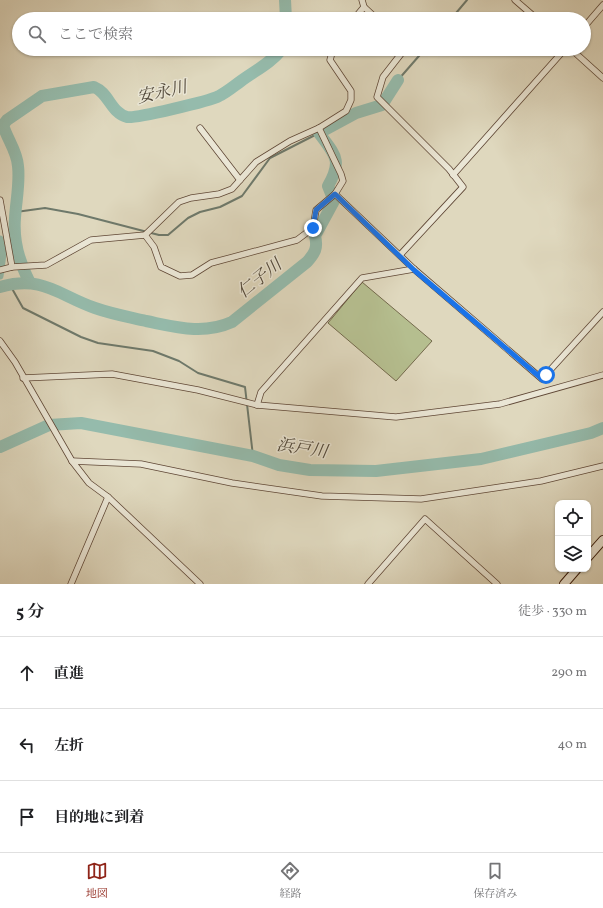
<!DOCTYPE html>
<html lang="ja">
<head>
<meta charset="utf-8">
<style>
	:root { --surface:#fff; --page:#f2f2f2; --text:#202124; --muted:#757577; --line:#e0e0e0; --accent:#8f2418 }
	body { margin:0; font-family:Vollkorn,"Noto Serif JP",serif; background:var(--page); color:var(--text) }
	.controls { position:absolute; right:12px; bottom:12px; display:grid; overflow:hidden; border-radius:8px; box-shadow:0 1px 3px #0004 }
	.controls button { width:36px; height:36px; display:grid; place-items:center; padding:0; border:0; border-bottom:1px solid var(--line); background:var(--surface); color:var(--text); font:20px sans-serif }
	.stop { position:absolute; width:12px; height:12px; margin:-9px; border:3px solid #1a73e8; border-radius:50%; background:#fff }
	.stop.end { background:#1a73e8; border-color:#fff; box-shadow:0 1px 4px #0008 }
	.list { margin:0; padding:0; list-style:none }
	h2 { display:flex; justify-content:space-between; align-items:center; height:52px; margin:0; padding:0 16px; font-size:17px }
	h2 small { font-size:13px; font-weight:400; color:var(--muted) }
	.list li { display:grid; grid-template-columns:26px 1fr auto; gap:12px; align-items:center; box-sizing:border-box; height:72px; padding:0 16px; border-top:1px solid var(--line) }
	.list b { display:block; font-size:15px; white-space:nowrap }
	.list em { font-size:13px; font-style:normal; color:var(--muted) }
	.icon { flex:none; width:22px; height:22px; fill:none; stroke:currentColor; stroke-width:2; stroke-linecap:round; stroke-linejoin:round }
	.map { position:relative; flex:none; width:603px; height:584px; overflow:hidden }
	.search { position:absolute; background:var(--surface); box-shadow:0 1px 3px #0004; left:12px; right:12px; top:12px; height:44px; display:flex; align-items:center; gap:10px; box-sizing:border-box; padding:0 14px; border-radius:22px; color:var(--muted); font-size:15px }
	.sheet { height:268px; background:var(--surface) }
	nav { display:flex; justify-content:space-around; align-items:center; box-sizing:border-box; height:56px; border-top:1px solid var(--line); background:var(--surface); font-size:11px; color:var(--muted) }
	nav a { display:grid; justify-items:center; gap:2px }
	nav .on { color:var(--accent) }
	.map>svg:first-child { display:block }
	.green { fill:#b5be8f; stroke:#746a4c }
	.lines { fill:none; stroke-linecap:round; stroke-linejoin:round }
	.stream { stroke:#6e796b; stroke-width:2 }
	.canal { stroke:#95bbac; stroke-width:7 }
	.river { stroke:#95bbac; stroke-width:12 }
	.street-casing { stroke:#5f4736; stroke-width:7 }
	.secondary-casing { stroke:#341709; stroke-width:10 }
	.street { stroke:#eae6d5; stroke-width:5.5 }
	.secondary { stroke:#eae6d5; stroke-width:8 }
	.route { stroke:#1a73e8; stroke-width:5 }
	.labels { text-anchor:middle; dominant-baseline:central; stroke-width:3; stroke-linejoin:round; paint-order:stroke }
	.water-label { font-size:17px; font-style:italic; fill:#51483a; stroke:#eae6d5 }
</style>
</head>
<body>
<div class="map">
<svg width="603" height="584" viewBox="0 0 603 584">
	<rect width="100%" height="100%" fill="#dfd8be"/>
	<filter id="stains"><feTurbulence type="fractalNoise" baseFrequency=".005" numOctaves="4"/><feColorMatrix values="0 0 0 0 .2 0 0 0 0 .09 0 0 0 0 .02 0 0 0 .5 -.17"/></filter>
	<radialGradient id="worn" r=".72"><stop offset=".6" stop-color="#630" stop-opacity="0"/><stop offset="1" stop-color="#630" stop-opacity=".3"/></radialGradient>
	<path class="green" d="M362,282L432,341L396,381L328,323Z"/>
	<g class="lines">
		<g class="stream">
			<path d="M451,19L467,0"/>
			<path d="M398,80L425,49"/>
			<path d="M16,212L45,208L78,214L159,235H168L188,218L200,212L220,207L242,196L270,158L319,133"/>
			<path d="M10,285L23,308L81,337L98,343L153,351L179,361L198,373L245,387L253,456"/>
		</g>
		<path class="canal" d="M0,239L3,254L0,276"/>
		<g class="river">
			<path d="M285,0L286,19"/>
			<path d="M30,283C19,262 13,242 15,218C16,201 20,183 18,166C17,151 7,139 3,125L7,120L42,96L94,87C109,93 111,113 127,117C134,119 210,101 219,96C227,92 234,86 241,81C256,70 271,63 282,49"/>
			<path d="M0,287C43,275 58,295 95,308C112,314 129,317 146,321C176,327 203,335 232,322L307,262C315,253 318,248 315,236L334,201L328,186C343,160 335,155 319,133L356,113L382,105L398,80"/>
			<path d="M0,447L49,425L81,423L253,456L279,465L310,470L376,471L481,459L591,433L603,428"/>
		</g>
		<defs>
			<g id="street">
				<path d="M362,0L364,7L377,19"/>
				<path d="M515,0L537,19"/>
				<path d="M354,19L364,7"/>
				<path d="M584,27L603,5"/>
				<path d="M571,49L603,78"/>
				<path d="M200,128L240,180"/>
				<path d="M453,175L565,49"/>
				<path d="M335,194L414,269L542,379L603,312"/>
				<path d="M0,200L12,267"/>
				<path d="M145,235L154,247L161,267L180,276L192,275L211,263L297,240L313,228L316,210L335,194L343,181L341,174L319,128"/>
				<path d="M400,255L463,187L449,169L377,97L383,77L404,50L403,49"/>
				<path d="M0,270L12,267L46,265L91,240L145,235L179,202L191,198L219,194L232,189L256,162L290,141L319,128L346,111L351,100V91L330,60L333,49"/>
				<path d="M0,341L15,362L72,461L89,483L108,497L200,584"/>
				<path d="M23,378L112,374L198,390L257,405L396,417L500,404L603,375"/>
				<path d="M257,405L261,392L362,278L414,269"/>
				<path d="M72,461L141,464L232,483L322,496L421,499L541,481L603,466"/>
				<path d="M71,584L108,497"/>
				<path d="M368,584L425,519L497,584"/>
			</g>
			<g id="secondary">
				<path d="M588,557L603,540"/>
				<path d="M564,584L577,569"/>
			</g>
		</defs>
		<use href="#street" class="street-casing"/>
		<use href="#secondary" class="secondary-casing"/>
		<use href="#street" class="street"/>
		<use href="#secondary" class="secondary"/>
	</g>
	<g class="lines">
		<path class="route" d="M313,228L316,210L335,194L414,270L542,379L546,375"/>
	</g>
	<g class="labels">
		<g class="water-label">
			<text transform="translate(162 93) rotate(-13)">安永川</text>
			<text transform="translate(260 279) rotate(-39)">仁子川</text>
			<text transform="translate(302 449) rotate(9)">浜戸川</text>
		</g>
	</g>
	<rect width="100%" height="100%" filter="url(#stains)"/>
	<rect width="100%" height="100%" fill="url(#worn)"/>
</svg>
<div class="controls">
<button><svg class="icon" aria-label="locate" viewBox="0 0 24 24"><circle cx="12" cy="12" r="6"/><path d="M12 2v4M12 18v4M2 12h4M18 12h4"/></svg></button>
<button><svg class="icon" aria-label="layers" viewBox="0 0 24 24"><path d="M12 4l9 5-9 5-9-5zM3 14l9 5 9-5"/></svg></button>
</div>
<div class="stop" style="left:546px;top:375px"></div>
<div class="stop end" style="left:313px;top:228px"></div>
<div class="search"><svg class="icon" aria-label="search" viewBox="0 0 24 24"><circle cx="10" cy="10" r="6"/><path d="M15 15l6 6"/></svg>ここで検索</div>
</div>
<section class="sheet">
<h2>5 分<small>徒歩 · 330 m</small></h2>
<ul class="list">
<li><svg class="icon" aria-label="ahead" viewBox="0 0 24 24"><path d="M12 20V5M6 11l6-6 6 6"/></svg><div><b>直進</b></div><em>290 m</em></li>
<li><svg class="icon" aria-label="left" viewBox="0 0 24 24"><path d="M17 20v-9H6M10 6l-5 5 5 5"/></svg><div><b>左折</b></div><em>40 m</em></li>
<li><svg class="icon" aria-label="arrive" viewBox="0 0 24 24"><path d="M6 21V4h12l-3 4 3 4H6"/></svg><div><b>目的地に到着</b></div></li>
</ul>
</section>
<nav>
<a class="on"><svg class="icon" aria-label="map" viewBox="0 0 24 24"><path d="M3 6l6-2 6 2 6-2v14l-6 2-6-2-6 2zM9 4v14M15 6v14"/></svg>地図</a>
<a><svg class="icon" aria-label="directions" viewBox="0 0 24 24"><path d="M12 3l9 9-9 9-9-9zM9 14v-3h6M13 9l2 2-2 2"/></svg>経路</a>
<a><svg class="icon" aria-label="saved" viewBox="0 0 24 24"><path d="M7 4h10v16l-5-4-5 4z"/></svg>保存済み</a>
</nav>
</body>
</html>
